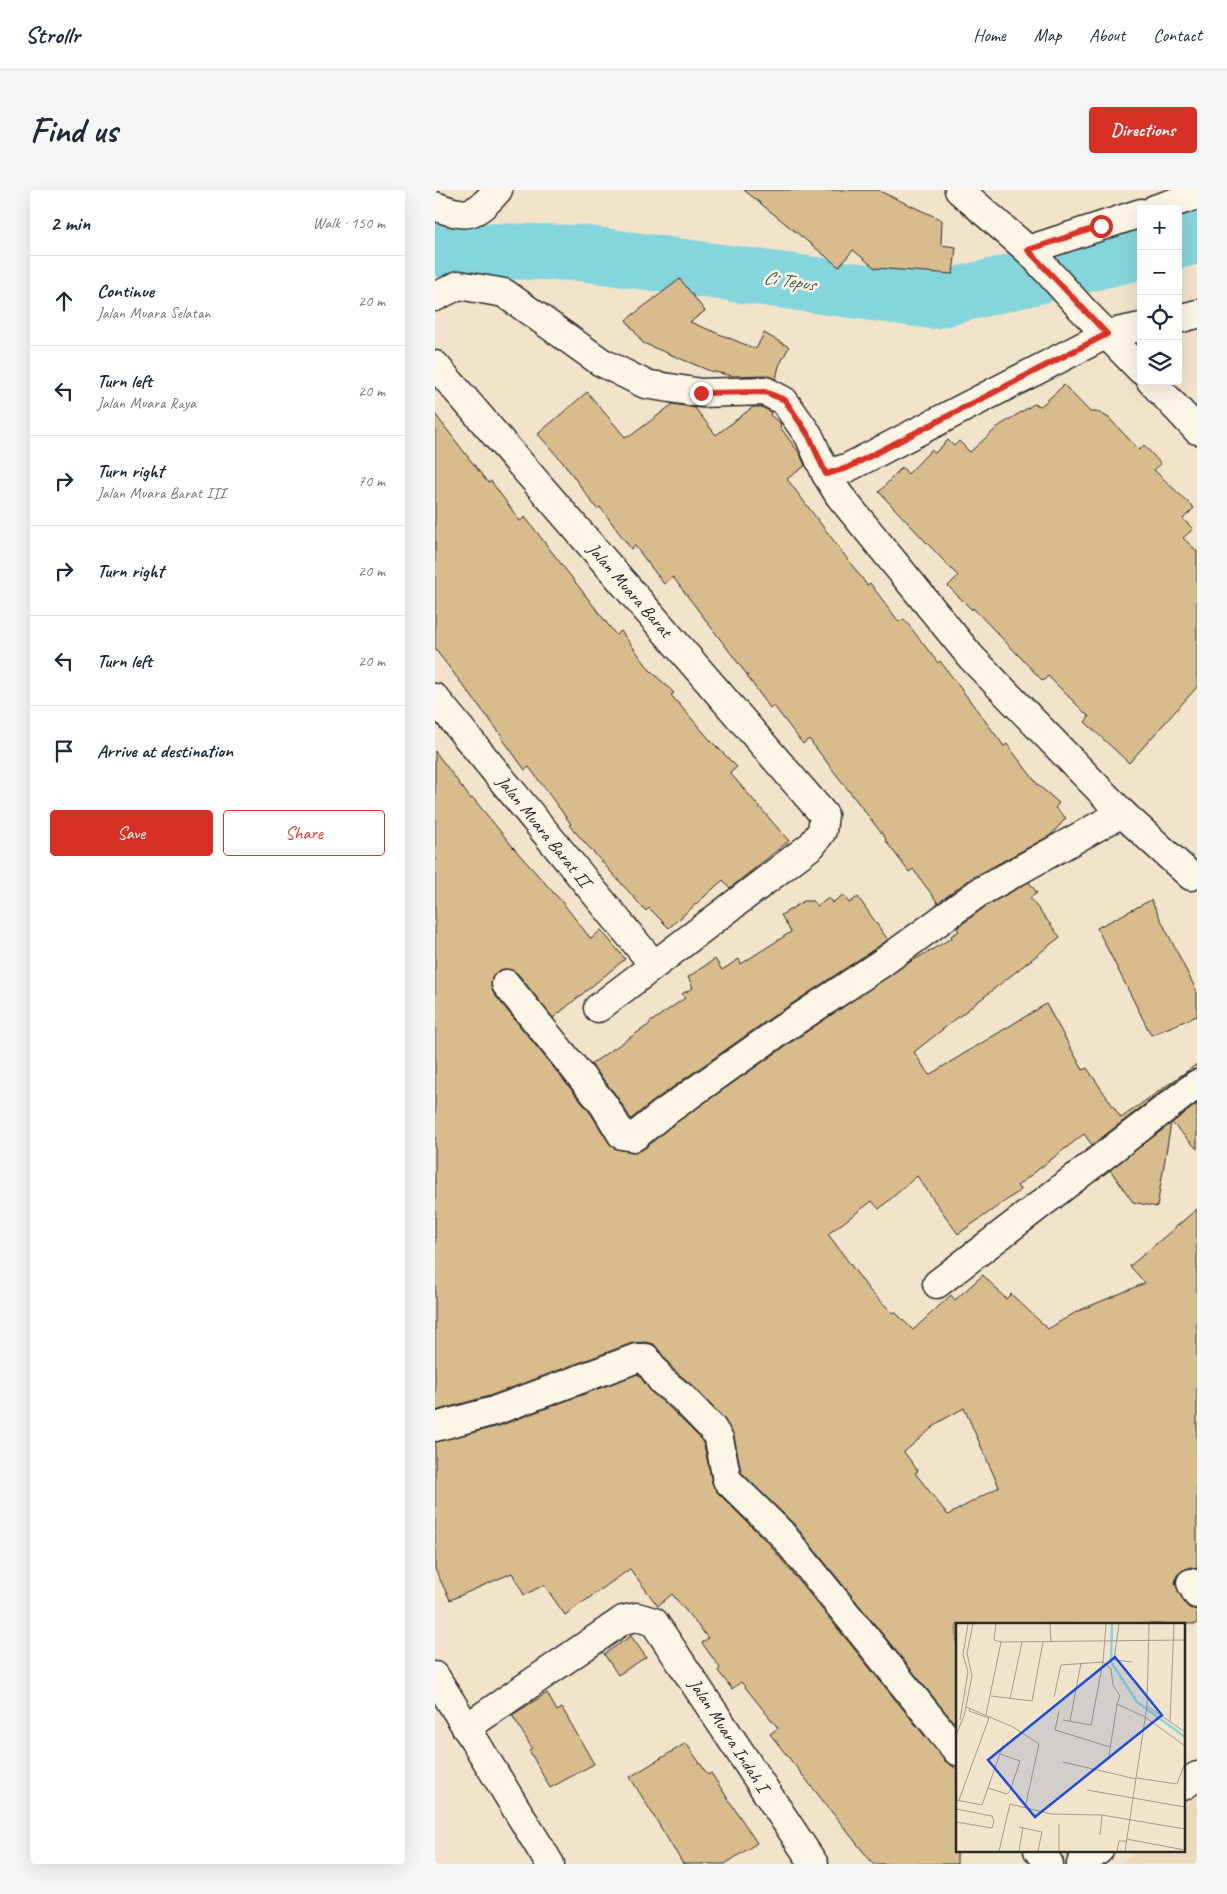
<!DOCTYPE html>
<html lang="en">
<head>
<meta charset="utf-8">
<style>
	:root { --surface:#fff; --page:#f6f6f7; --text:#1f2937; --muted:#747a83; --line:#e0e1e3; --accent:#d93025 }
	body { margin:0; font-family:Caveat,sans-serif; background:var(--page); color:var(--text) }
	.controls { position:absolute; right:15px; top:15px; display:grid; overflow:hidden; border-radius:5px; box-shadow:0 5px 20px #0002 }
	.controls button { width:45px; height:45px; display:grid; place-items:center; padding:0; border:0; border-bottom:1px solid var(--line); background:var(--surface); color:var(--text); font:25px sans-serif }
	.stop { position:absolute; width:15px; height:15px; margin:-11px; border:4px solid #d93025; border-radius:50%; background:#fff }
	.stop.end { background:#d93025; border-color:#fff; box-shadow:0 1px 5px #0008 }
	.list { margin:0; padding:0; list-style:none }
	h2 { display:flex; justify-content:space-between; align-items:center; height:65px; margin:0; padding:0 20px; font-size:21px }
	h2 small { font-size:16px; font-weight:400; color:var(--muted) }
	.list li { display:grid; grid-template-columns:32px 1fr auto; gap:15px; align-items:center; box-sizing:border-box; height:90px; padding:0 20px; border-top:1px solid var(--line) }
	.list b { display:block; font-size:19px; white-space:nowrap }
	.list p { margin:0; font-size:16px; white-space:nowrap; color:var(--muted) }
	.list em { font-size:16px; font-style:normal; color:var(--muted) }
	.actions { display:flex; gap:10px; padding:15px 20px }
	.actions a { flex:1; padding:11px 0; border:1px solid var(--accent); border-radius:5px; text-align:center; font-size:18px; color:var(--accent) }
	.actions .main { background:var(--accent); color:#fff }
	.icon { flex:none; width:28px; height:28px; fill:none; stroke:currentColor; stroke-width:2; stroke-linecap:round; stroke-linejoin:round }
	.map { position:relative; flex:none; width:762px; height:1674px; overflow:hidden; border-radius:5px }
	header { display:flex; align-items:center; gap:30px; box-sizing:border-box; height:70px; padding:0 25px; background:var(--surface); border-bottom:1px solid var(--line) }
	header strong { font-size:24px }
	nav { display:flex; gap:28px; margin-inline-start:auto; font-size:18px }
	.intro { display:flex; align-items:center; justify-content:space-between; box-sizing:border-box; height:120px; padding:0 30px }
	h1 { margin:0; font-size:35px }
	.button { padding:12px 22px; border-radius:5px; background:var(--accent); color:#fff; font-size:18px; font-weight:700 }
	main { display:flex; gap:30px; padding:0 30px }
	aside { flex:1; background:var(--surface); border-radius:5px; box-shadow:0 5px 20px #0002 }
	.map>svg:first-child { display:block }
	.built { fill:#ead8b8 }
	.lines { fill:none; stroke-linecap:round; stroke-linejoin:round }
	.river { stroke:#85d6dc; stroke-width:56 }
	.building { fill:#d9bc8d; stroke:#2b2b2b; fill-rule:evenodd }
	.street-casing { stroke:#2b2b2b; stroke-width:31 }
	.secondary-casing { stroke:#2b2b2b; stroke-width:31 }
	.street { stroke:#fcf5e5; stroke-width:28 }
	.secondary { stroke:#fcf5e5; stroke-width:28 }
	.route { stroke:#d93025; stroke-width:6 }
	.labels { text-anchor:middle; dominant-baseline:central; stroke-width:5; stroke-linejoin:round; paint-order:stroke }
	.street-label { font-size:18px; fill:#2b2b2b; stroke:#fcf5e5 }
	.water-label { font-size:19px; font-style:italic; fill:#425657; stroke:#fcf5e5 }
	.inset-river { fill:none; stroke:#85d6dc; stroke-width:2.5 }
	.inset-road { fill:none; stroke:#a29a8b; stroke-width:1 }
	.view { fill:#1d4ed8; fill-opacity:0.15; stroke:#1d4ed8; stroke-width:2.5 }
	.inset-edge { fill:none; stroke:#2b2b2b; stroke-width:2.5 }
</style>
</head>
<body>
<header>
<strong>Strollr</strong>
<nav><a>Home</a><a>Map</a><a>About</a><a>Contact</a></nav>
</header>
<div class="intro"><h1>Find us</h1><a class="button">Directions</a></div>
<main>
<aside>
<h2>2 min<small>Walk · 150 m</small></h2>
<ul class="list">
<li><svg class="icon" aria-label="ahead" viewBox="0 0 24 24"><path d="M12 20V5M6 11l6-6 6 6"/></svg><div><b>Continue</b><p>Jalan Muara Selatan</p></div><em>20 m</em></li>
<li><svg class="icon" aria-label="left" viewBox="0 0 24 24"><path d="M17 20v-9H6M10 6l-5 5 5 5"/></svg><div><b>Turn left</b><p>Jalan Muara Raya</p></div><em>20 m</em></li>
<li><svg class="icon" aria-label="right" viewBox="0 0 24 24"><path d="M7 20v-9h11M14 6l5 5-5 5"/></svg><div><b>Turn right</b><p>Jalan Muara Barat III</p></div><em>70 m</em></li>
<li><svg class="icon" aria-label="right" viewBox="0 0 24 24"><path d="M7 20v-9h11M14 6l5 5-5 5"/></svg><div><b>Turn right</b></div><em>20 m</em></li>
<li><svg class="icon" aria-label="left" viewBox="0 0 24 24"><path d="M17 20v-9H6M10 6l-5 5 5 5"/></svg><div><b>Turn left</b></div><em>20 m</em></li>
<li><svg class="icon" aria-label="arrive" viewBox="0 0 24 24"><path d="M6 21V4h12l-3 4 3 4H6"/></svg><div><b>Arrive at destination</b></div></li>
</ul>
<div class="actions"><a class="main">Save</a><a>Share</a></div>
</aside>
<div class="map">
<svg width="762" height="1674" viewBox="0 0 762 1674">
	<rect width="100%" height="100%" fill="#f2e4cb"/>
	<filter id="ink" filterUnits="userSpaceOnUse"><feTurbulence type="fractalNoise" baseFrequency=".02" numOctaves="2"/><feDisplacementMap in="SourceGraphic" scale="10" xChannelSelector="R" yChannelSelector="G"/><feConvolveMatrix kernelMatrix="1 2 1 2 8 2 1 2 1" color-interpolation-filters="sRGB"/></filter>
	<g filter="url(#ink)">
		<path class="built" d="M762,1606V1674H686L701,1660H748V1618Z"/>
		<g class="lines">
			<g class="river">
				<path d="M0,51L12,60L146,63L497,111L706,61"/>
				<path d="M743,51L762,46"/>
			</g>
		</g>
		<g class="building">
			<path d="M309,0H442L507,30L506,55L521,57L518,84L440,78L418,60L404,77Z"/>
			<path d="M245,89L270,121L255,132L321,159L329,143L354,157L344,176L341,189L330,185L298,186L275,181L208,153L191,130Z"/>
			<path d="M629,195L655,222H663L674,228L704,260L709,255L726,274L719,280L759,318L748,329L758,339L748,348L762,361V497L694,573L650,532L654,527L613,486L608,491L538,418L537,420L513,396L523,386L444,302L467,277L473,284L496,260L500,263L513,250L519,256L524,251L535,262L564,236L599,214L606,216Z"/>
			<path d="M152,202L190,247L193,245L194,247L238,214L260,218L281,245L318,217H326L336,222L335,225L346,234L345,237L365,264L370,276L352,289L432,395L435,393L464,432L469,429L503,473L505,471L569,556L572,554L603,595L624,613L620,618L631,628L616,645L535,689L503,713L478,679L474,682L450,650L451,649L374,549L368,554L339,516L335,518L312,486H313L238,387L229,394L200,356L196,359L165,317L162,319L130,275L103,244Z"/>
			<path d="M0,224L53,293L56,291L85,331L90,327L181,445L186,441L215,480L239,503L236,505L276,551L302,577L295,583L354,651L295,698L288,690L234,738L214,718L211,721L134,635L136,634L94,577L90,580L67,548L68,547L0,459Z"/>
			<path d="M0,561L36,609L38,608L83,663L127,712L156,749L166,740L190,769L118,828L83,784L77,780L69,779L62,782L57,788L56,796L59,804L156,924L174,953L179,958L197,962L209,959L235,937L355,853L470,775L517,748L516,746L524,741L522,738L551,716L594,692L602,703L595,708L625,747L479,862L494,885L611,814L648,880L652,878L686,928L762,874V879L752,882L657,955L649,944L582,996L586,1000L523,1044L482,986L444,1019L437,1011L393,1044L435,1101L457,1122L461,1123L478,1140L516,1105L520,1110L548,1085L571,1109L576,1104L613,1139L643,1121L710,1093L695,1076L762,1019V1379L756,1377L748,1380L742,1385L740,1393L749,1412L754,1418L762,1420V1434H522V1533L520,1534L358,1333L306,1282L299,1246L290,1230L258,1196L239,1180L219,1154L211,1152L197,1153L54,1206L0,1221ZM529,1218L564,1297L513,1325L480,1283L483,1281L469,1262L504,1232Z"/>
			<path d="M408,705L414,713L423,707L453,750L337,827L217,912L196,929L181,905L156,874L215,834L214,833L250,808L247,804L258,798L253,787L280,769L287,780L304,769L306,774L356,742L346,725L369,711H378L382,716L394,708L397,713Z"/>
			<path d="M716,710L762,802V826L716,845L662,738Z"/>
			<path d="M762,914V959L737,933Z"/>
			<path d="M736,933L722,1017L698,1012L675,980Z"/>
			<path d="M203,1184L217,1203L236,1219L265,1248L269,1255L277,1293L281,1301L334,1354L510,1571L522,1579V1674H438L335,1544L343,1538L306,1492L297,1499L283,1481L285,1478L267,1453L273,1448L237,1404L223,1416L195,1379L130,1425L109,1395L89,1405L77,1383L15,1410L0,1379V1252L64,1236Z"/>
			<path d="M196,1446L211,1467L183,1485L169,1464Z"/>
			<path d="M112,1503L122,1521L127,1518L159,1574L115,1598L94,1560L97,1558L77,1525Z"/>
			<path d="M251,1553L273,1585L276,1583L322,1653L290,1674H248L195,1587Z"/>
		</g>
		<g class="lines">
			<defs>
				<g id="street">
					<path d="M524,0L593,60L706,23"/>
					<path d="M0,16C33,29 40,26 63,0"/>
					<path d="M720,19L762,5"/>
					<path d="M608,76L646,118L706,180"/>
					<path d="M0,107L24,95L69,103L166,172L210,194L266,203L330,201L349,211L374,246L391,284"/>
					<path d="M743,129L762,124"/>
					<path d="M706,137L672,144L412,278L391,284L404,305L536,467L687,623L756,686"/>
					<path d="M0,175L389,625L387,641L377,655L163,818"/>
					<path d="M716,191L762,240"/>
					<path d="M0,508L219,775"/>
					<path d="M71,794L169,915L187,945L199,947L226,925L346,840L447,773L543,703L687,623"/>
					<path d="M502,1094L762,894"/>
					<path d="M0,1237L59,1221L202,1168H211L227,1191L247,1207L277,1238L284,1249L292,1290L346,1343L522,1561"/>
					<path d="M756,1393L762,1404"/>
					<path d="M0,1486L115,1674"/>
					<path d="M31,1538L188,1430L202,1427L219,1432L379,1674"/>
					<path d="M748,1596L762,1586"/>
					<path d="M603,1660L614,1674"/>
					<path d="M646,1674L664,1660"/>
				</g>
				<path id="secondary" d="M593,60L608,76"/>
			</defs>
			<use href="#street" class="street-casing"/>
			<use href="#secondary" class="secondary-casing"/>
			<use href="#street" class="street"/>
			<use href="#secondary" class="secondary"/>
		</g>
	</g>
	<g class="lines" filter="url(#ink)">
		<path class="route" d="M266,203L330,202L350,210L374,246L391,284L412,278L672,144L593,60L666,36"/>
	</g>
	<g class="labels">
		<g class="street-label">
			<text transform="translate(195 400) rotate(49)">Jalan Muara Barat</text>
			<text transform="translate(109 641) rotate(51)">Jalan Muara Barat II</text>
			<text transform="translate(294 1545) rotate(57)">Jalan Muara Indah I</text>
		</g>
		<g class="water-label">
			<text transform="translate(354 91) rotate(8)">Ci Tepus</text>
		</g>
	</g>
	<g transform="translate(521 1433)">
		<rect width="229" height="229" fill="#f2e4cb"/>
		<path class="inset-river" d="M156,1L155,39L181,79L229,114"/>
		<path class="inset-road" d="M40,1L38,17L45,19L229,17M94,1L95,19M163,1L158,37L176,39M35,73L76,78L87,19M98,74L105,42L147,39L155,46L157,62L164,73L161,81M54,76L66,19M191,83L229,109M10,84L57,104L83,121L69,185M103,88L99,107L154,124M30,92L45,19M4,97L12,49L7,32L12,1M107,97L135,102L147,39L150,1M114,98L125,40M214,98L218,1M0,112L8,93L16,53L11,30L17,1M153,133L161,81L189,94L229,123M107,139L180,156M181,155L221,161L229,140M32,165L51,171L54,168L64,138L44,131M131,167L229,184M0,177L26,182L47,122M3,177L33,95L13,88L14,85M0,186L36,193L38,198L36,205L0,199M103,201V228M63,204L86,209L82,228M144,212L146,192M170,216L229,227M43,228L54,181L95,191L146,192L229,206M63,228L67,204M161,228L163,218H170M169,228L191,83L193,1"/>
		<path class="view" d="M159,34L206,92L79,194L32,137Z"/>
		<rect width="229" height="229" class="inset-edge"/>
	</g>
</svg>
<div class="controls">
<button>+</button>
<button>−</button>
<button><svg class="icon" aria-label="locate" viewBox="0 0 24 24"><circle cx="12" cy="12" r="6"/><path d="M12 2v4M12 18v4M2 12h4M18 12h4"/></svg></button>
<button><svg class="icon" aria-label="layers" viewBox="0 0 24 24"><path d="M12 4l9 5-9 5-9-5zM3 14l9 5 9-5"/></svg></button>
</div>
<div class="stop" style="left:666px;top:36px"></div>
<div class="stop end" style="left:266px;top:203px"></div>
</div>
</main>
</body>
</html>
